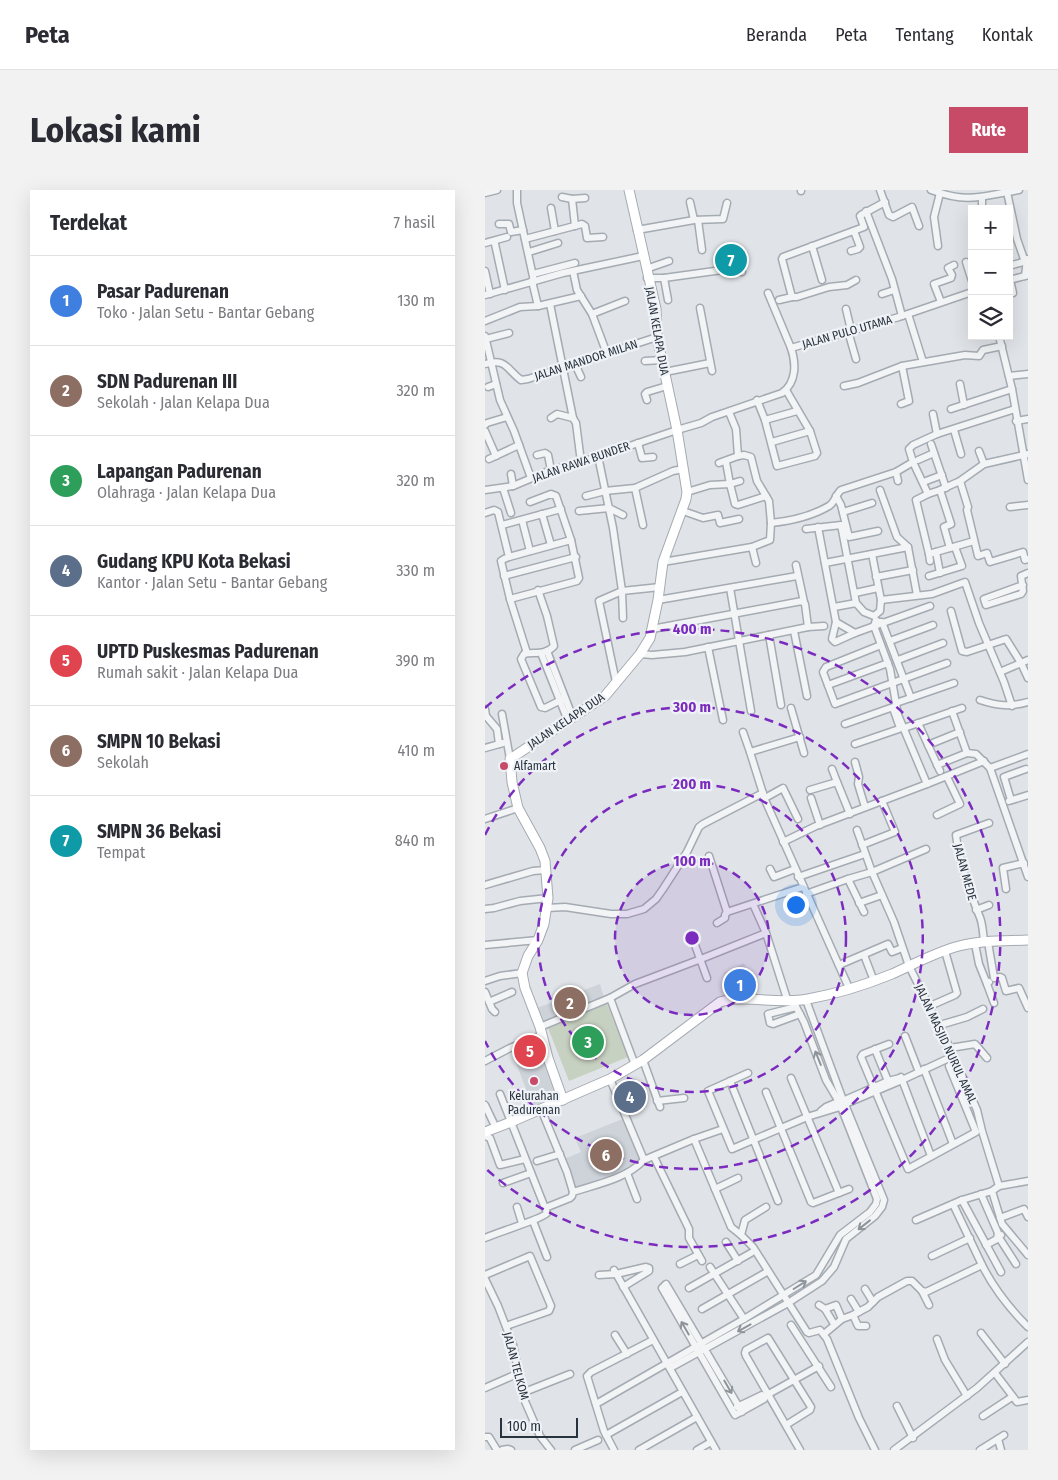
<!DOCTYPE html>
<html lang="id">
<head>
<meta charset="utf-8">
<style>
	:root { --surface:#fff; --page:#f2f2f3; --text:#2b2b33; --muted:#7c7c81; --line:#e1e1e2; --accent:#c74a67 }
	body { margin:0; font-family:"Fira Sans Condensed",sans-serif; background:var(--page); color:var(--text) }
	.controls { position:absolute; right:15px; top:15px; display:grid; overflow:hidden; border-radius:0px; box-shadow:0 5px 20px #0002 }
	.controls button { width:45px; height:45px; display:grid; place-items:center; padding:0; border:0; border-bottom:1px solid var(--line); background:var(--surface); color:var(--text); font:25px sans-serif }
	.scale { position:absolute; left:15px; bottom:12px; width:78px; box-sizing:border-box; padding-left:5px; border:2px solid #29333e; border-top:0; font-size:14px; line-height:18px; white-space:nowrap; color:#29333e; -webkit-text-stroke:4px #eff2f6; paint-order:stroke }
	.you { position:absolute; left:310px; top:714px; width:18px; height:18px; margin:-12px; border:4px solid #fff; border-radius:50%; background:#1a73e8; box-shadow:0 0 0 8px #1a73e833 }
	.badge { display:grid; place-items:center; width:32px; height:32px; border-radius:50%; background:var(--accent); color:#fff; font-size:16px; font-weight:700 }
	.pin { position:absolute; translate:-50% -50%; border:2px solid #fff; box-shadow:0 1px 5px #0006 }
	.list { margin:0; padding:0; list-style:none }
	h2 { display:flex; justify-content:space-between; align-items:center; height:65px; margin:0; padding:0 20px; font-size:21px }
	h2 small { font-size:16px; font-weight:400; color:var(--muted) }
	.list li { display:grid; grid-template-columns:32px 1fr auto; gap:15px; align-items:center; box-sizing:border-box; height:90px; padding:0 20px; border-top:1px solid var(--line) }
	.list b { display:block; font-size:19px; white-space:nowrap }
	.list p { margin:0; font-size:16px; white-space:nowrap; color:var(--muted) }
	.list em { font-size:16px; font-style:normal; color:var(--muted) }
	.icon { flex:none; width:28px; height:28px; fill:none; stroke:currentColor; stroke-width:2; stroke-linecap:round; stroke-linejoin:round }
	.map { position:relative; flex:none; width:543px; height:1260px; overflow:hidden; border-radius:0px }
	header { display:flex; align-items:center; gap:30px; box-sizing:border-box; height:70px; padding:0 25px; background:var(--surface); border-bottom:1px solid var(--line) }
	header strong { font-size:24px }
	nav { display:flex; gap:28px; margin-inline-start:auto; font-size:18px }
	.intro { display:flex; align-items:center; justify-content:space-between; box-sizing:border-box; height:120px; padding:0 30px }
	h1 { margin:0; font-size:35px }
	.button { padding:12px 22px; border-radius:0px; background:var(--accent); color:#fff; font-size:18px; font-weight:700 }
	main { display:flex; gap:30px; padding:0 30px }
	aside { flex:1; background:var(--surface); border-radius:0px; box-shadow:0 5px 20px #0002 }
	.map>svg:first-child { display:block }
	.built { fill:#ced3da }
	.green { fill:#c7d1c1 }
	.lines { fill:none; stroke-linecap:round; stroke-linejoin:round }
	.street-casing { stroke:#a5abb2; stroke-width:9 }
	.secondary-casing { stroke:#a5abb2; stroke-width:11 }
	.street { stroke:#f2f4f6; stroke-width:6 }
	.secondary { stroke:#fff; stroke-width:9 }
	.oneway { stroke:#8e949a }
	.ring { fill:none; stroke:#7b2cbf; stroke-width:2.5; stroke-dasharray:9 6 }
	.poi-dot { fill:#c74a67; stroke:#eff2f6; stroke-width:2 }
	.labels { text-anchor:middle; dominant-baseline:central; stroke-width:4.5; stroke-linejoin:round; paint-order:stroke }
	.street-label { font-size:12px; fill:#29333e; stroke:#eff2f6 }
	.poi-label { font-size:12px; fill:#29333e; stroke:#eff2f6; text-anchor:start }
	.centre { fill:#7b2cbf; stroke:#eff2f6; stroke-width:2.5 }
	.ring-label { font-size:15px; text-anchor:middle; font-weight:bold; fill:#7b2cbf; stroke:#eff2f6; stroke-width:4.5; stroke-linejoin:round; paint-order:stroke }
</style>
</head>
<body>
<header>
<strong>Peta</strong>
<nav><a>Beranda</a><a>Peta</a><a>Tentang</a><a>Kontak</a></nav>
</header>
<div class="intro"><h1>Lokasi kami</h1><a class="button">Rute</a></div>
<main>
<aside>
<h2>Terdekat<small>7 hasil</small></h2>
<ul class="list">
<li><span class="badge" style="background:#3f7fe0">1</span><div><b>Pasar Padurenan</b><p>Toko · Jalan Setu - Bantar Gebang</p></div><em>130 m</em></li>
<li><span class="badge" style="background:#8d6e63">2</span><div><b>SDN Padurenan III</b><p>Sekolah · Jalan Kelapa Dua</p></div><em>320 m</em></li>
<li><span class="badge" style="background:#2e9e5b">3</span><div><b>Lapangan Padurenan</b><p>Olahraga · Jalan Kelapa Dua</p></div><em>320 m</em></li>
<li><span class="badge" style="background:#5c6f8a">4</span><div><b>Gudang KPU Kota Bekasi</b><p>Kantor · Jalan Setu - Bantar Gebang</p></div><em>330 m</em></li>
<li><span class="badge" style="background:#e0444e">5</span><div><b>UPTD Puskesmas Padurenan</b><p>Rumah sakit · Jalan Kelapa Dua</p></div><em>390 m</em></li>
<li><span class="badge" style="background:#8d6e63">6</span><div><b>SMPN 10 Bekasi</b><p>Sekolah</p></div><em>410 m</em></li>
<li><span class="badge" style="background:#0f9aa8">7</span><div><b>SMPN 36 Bekasi</b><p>Tempat</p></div><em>840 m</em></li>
</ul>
</aside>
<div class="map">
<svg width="543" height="1260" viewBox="0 0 543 1260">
	<rect width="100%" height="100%" fill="#e0e4e8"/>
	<g class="built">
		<path d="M259,773L272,806L248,807L239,783Z"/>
		<path d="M115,794L119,808L57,833L52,818Z"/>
		<path d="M56,848L74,909L48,918L26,859Z"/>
		<path d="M140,928L156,969L150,977L90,998L79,969L96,962L90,948Z"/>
	</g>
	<path class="green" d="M122,814L143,867L84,891L63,838Z"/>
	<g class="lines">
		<defs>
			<g id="street">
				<path d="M32,0V13L49,91"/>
				<path d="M395,0L404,25L408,27L427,17L434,36"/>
				<path d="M446,0C484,14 497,6 534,0"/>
				<path d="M316,1V0"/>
				<path d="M522,2L532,49L539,69L538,72L524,76"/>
				<path d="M0,3L12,0"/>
				<path d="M77,7L87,9L90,36"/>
				<path d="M497,8V19"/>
				<path d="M87,9L100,8"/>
				<path d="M205,12L209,30"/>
				<path d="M66,18L70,41"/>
				<path d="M381,21L407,89L417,126"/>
				<path d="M213,30L217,60"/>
				<path d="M14,34H24L26,42L38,40"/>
				<path d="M152,40L209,30L238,29L242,13"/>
				<path d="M40,49L97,34L100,36L102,48L118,47"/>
				<path d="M0,53L22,47"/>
				<path d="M10,54L20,100"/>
				<path d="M327,56L337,90"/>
				<path d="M453,56L449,27L455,3"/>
				<path d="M366,61L373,59L375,57L369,41"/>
				<path d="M44,62L73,53"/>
				<path d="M542,69L540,86L543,85"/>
				<path d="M481,72L487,91"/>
				<path d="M161,79L184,71"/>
				<path d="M0,81L5,104"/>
				<path d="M88,81L92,100L107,124"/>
				<path d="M48,84L90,73"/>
				<path d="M162,88H179L183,110"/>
				<path d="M179,88L237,80L257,82"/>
				<path d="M524,90L540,86"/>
				<path d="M525,90L528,103"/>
				<path d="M47,91L53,116"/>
				<path d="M283,103L306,158"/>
				<path d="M397,104L409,100"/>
				<path d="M0,105L78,83L158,66"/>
				<path d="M307,107H312L344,97L362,95L371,90"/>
				<path d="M294,110L307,107L297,69L298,67L379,37L375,26L376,25L400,12"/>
				<path d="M456,112L449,94L466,88L467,85L463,78L469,75"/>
				<path d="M65,114L88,228"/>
				<path d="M215,118L227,181"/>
				<path d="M361,119L366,140"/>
				<path d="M423,124L438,172"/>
				<path d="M0,131L35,117L53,116L96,106"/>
				<path d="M363,141L371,169"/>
				<path d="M0,146L15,210L29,241L46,288"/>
				<path d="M514,146L527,199L543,290"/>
				<path d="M1,149L24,143"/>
				<path d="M122,164L107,124L140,111"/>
				<path d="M160,171L177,170"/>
				<path d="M0,174C22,168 21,179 36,190L43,189L172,147"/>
				<path d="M90,174L96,187"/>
				<path d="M180,182L225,173"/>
				<path d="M524,186L543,184"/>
				<path d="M475,194L479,215"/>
				<path d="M359,196L373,193L417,176L480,165L494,166L498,160L517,156"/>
				<path d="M3,197L11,194"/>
				<path d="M162,210L160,204L162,202L182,196"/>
				<path d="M272,210L280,230L292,276L330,266L332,263L325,241L301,200"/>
				<path d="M416,214L424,211L417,176"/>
				<path d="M466,219L527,199"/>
				<path d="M530,219L452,244L428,255L424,259L428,272L443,304L455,300L475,291L499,274L543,264"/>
				<path d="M448,224L452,244"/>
				<path d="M66,228L72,224L88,228L91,233L96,272"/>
				<path d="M280,230L312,221"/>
				<path d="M531,231L543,229"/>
				<path d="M0,235L2,233L22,227"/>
				<path d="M469,240L476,264"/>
				<path d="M0,241L11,266"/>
				<path d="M287,252L325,241"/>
				<path d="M153,253L157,268L168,267"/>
				<path d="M446,254L461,298"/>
				<path d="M494,261L499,274"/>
				<path d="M52,265L60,263L63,265L66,280"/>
				<path d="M113,266L128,338L137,401L114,411L131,492"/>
				<path d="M4,269L34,255"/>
				<path d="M433,270L449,263"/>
				<path d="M241,272L245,294L255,291"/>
				<path d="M234,273L253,266L251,239L244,222"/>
				<path d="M411,282L413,291"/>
				<path d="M26,284L28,296"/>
				<path d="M441,291L457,285"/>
				<path d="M475,291L483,317L482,320L493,366L502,363L505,372L538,362L540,370L543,369"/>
				<path d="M18,298L26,323"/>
				<path d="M150,298L158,335"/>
				<path d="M0,300L28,296L66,280L91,274L192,240L216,233L227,227L297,203C312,192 311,173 306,158L414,127L487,102"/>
				<path d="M395,300L412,347L423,357L432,405"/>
				<path d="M455,300L466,334L459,337L465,358"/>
				<path d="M202,302L225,295L245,294L250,314L253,315L281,306"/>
				<path d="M443,304L431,310L444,364"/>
				<path d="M101,306L120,301L150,298L188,281L198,279"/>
				<path d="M351,306L356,315L364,347L393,341"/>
				<path d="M525,317L543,315"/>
				<path d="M94,321L124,318L138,325"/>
				<path d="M198,321L218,328L233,325L235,333L254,329"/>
				<path d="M358,322L387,313"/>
				<path d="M0,323L9,320L13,322L24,367"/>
				<path d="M57,324L66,355"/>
				<path d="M37,330L45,361"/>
				<path d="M286,333C305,331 327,326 344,316C350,312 351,304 356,300L411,282L428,272"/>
				<path d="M17,335L76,319"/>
				<path d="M333,337L351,432L370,443"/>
				<path d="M321,339L356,335L371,413"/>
				<path d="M267,357L271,373"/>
				<path d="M451,362L455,383"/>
				<path d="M445,371L444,364L489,351"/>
				<path d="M178,372L267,357L285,350L286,333L284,311L272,291L266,267L259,265L253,266"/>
				<path d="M340,373L423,357"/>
				<path d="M311,375L319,412"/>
				<path d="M19,386L91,367"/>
				<path d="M444,386L477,376L470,357"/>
				<path d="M391,387L428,380"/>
				<path d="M538,395L499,409L501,415L536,404L538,401L536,386L543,383"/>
				<path d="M245,398L266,521"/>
				<path d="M53,400L62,426L69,456C61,465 49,462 39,464L36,469L56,517L60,518L80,508"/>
				<path d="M370,403L393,398"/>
				<path d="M25,409L92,391L94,388L86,350L71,306L66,304L45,312"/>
				<path d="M173,410L312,386"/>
				<path d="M396,410L447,404L480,392L494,433L519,492L527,516"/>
				<path d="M349,417L371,413L379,422L389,426L395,421L396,410L387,364"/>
				<path d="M466,421L477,461L482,462L521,449L536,473L543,488"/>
				<path d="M138,428L137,401L175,397"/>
				<path d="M391,430L389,436L405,479L413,525L442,594L499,571"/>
				<path d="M351,432L347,449L350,452L370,443L445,416"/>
				<path d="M395,432H397L426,508"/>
				<path d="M167,439L317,411L320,414L323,437"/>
				<path d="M309,441L322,506"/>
				<path d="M284,445L296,515"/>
				<path d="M405,451L448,435"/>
				<path d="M396,455L341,477L338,482L350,514L462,473"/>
				<path d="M223,457L238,530"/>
				<path d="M62,461L88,528"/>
				<path d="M42,463L25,409L16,371L19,369L24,367L86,350"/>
				<path d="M56,463L83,531"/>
				<path d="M155,464L167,465L200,462L323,437L339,436"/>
				<path d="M413,470L458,453"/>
				<path d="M515,482L543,470"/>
				<path d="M343,495L403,473"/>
				<path d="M495,510C513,516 525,517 543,512"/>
				<path d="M411,513L469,493"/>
				<path d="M306,518L319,563"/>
				<path d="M0,519L1,526L12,539L14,554"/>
				<path d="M467,521L482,563L491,564L505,578L543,687"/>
				<path d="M17,524L25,569"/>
				<path d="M433,533L455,581"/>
				<path d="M360,534L411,516"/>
				<path d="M422,537L477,518"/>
				<path d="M258,542L265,562"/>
				<path d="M315,547L265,562L280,610L364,798"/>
				<path d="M370,554L414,539L415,538L408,518"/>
				<path d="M443,555L475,542"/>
				<path d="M0,558L18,553"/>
				<path d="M370,572L374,587L373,594L380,617"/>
				<path d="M452,575L482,563"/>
				<path d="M505,578L543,564"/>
				<path d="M347,579L352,592"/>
				<path d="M325,600L352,592L365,624"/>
				<path d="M280,608L298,598L313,629"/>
				<path d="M326,608L335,635"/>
				<path d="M526,610L519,587L541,579"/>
				<path d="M524,611L543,605"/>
				<path d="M452,625L475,614L462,587"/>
				<path d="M0,629L33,618"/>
				<path d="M372,640L387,682L409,732L424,776L465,858L492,920L497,941L514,996L507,1001L517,1034L543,1065"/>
				<path d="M298,652L331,636L442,594"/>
				<path d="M377,655L410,642L397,611"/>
				<path d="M224,666L242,722"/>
				<path d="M285,679L289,687L310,679"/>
				<path d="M313,687L380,664"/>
				<path d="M0,695L48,681L61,680"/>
				<path d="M521,699L518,678L539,673"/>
				<path d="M321,704L363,689"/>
				<path d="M374,713L397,705"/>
				<path d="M268,714L281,743L303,812"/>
				<path d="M62,718L80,717L126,724H142L159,719L171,709L178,699L202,662L214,637L218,634L278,603"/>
				<path d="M0,719L9,718L35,711L63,708"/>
				<path d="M491,720L504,715"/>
				<path d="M379,722L363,689L387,682L441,659"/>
				<path d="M232,733L240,728V725L242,722L318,697"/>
				<path d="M206,744L222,788"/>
				<path d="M499,752C498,744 498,733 494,725C484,700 474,672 471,645L504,633"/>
				<path d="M503,752L509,788L515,787L517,788L521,801L534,798L543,818"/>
				<path d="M490,754L494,774L502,794"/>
				<path d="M0,755L53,750"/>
				<path d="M379,765L389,791"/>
				<path d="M354,775L403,754L407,762L417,758"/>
				<path d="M0,791L15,786L37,783"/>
				<path d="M504,792L502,794L509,813"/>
				<path d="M0,802L7,819L10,822"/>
				<path d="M125,808L150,875"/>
				<path d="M321,810L358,910"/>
				<path d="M308,811L319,832L341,890L354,912"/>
				<path d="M4,812L27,802"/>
				<path d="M445,816L470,805L472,803L460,761"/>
				<path d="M311,817L283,824L285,833L288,834L315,824"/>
				<path d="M455,835L482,827L498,819"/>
				<path d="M55,837L125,808L150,794L216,769L281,743"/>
				<path d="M420,846L434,882"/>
				<path d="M404,854L378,864L376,867L423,979L491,942L464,876"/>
				<path d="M465,858L490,854L502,868"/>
				<path d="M390,859L403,891"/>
				<path d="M158,870L175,917"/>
				<path d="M0,871L25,858L57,845"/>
				<path d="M439,879L468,954"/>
				<path d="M263,883L223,901L247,959L322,927L355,917"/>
				<path d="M416,887L446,966"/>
				<path d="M306,888L354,1003"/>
				<path d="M125,889L159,970L209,949L246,1037L256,1045L268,1057L322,1142L324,1143L335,1140L342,1149L374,1228L390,1260"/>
				<path d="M245,891L293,1011"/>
				<path d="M281,902L326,1012L328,1013L364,999"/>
				<path d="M15,904L60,1018"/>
				<path d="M362,909L403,891L415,888"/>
				<path d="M172,911L199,908"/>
				<path d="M360,914L417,890L462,869"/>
				<path d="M0,915L11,938"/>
				<path d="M56,919L82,982L88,1002"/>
				<path d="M336,921L341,917L353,912"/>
				<path d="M0,946L5,948L15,975L40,969"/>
				<path d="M209,949L235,940"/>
				<path d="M169,967L204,1039V1048L217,1071"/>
				<path d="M52,971L75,964"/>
				<path d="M142,983L152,1009"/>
				<path d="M18,993L46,983"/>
				<path d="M514,996L543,991"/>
				<path d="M230,999L253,988"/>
				<path d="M496,1004L513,1043L512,1049L501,1055"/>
				<path d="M477,1010L516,1082"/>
				<path d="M468,1014L497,1075"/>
				<path d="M32,1017L37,1033"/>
				<path d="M515,1028L539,1019L543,1027"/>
				<path d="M431,1030L477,1010L507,1001"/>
				<path d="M48,1031L62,1067"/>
				<path d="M256,1045L260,1030L281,1017"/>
				<path d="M516,1045L513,1046L531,1074"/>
				<path d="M0,1048C11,1043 59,1028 62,1023L60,1018L85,1008L87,1006L88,1002C112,994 141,989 159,970"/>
				<path d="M241,1052L253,1071"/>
				<path d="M447,1066L485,1048"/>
				<path d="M195,1074L213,1065"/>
				<path d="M225,1077L259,1129"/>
				<path d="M129,1080L231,1260"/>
				<path d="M0,1085L45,1066L66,1116L64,1121L21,1136"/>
				<path d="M114,1085L131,1084L161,1077L164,1078V1081L138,1097"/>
				<path d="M0,1089L13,1116L28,1155L39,1209L55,1246L66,1260"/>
				<path d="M204,1098L266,1063"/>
				<path d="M380,1099L388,1112"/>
				<path d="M437,1101L444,1115"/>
				<path d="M366,1109L374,1122"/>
				<path d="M334,1115L340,1119L351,1115L357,1129"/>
				<path d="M217,1119L280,1083"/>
				<path d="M340,1119L349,1134"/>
				<path d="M368,1125L373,1136H381"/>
				<path d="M306,1135L346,1197"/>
				<path d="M496,1143L520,1174"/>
				<path d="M339,1144L357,1129L368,1125L383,1117L393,1107L422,1091H427L437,1101L441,1102L497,1075C509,1099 524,1118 543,1137"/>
				<path d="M130,1145L142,1164"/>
				<path d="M452,1149L460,1170L482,1206"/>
				<path d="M185,1178L303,1113L337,1091L349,1077L361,1049L390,1026L397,1017L399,1010L359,912L358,910L354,911L353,914L355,917L359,916"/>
				<path d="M510,1183L532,1212L543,1210"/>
				<path d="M0,1198L34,1183"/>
				<path d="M37,1203L85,1184"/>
				<path d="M111,1214L259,1129L331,1085L355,1045L385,1022L391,1014L392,1009L356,917"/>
				<path d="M412,1216L428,1248"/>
				<path d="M252,1217L277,1205L280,1206"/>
				<path d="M257,1222L181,1094L177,1098L250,1225L279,1209L280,1206L334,1176"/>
				<path d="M498,1226L527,1207"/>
				<path d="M301,1235L325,1220L326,1217L283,1148L261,1160L260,1163L261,1166L315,1260"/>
				<path d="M121,1245L197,1202"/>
				<path d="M0,1247H4L12,1260"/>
				<path d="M513,1249L516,1260"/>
				<path d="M17,1260L23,1259L26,1260"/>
				<path d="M90,1260L113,1250"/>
				<path d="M129,1260L119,1241L102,1186L106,1182L168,1150"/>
				<path d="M154,1260L212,1227"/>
				<path d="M212,1260L226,1252"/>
				<path d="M409,1260L492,1198L543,1152"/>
				<path d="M495,1260L519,1245"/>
			</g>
			<g id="secondary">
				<path d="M78,910L63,868L55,837L40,798L37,783L43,766L53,750L59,734L63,708L60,671L55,658L33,618L27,592L25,569L120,506L155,464L165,448L173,410L178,372L201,309L202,302L192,240L172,147L171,119L144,0"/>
				<path d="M0,942L26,932L125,889L158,870L235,812C259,804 294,815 323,809C351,804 380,795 407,784C429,774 451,762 474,756C496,750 520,751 543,750"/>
			</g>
		</defs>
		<use href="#street" class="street-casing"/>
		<use href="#secondary" class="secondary-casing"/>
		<use href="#street" class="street"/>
		<use href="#secondary" class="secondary"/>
	</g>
	<defs><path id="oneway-shaft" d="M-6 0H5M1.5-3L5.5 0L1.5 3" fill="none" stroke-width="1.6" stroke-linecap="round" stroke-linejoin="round" transform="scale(1.25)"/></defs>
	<g class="oneway">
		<use href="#oneway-shaft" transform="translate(333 868) rotate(-112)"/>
		<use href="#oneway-shaft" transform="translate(379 1035) rotate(142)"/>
		<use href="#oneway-shaft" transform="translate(315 1095) rotate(-32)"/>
		<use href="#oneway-shaft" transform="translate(200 1138) rotate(-120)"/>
		<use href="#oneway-shaft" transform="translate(259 1138) rotate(151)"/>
		<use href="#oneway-shaft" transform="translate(243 1197) rotate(60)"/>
	</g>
	<circle cx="207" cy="748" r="77" fill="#7b2cbf" fill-opacity=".12"/>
	<g class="ring">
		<circle cx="207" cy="748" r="77"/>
		<circle cx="207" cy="748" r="154"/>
		<path d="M0 645A231 231 0 1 1 0 851"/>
		<path d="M0 518A309 309 0 1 1 0 978"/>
	</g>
	<g class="poi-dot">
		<circle cx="19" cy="576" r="5"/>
		<circle cx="49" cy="891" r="5"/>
	</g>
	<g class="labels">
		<g class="street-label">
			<text transform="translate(172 141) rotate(80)">JALAN KELAPA DUA</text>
			<text transform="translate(362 142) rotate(-16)">JALAN PULO UTAMA</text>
			<text transform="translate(101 170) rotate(-18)">JALAN MANDOR MILAN</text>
			<text transform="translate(96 272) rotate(-19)">JALAN RAWA BUNDER</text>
			<text transform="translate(81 531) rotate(-34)">JALAN KELAPA DUA</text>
			<text transform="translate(480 682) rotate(75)">JALAN MEDE</text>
			<text transform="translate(461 854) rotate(65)">JALAN MASJID NURUL AMAL</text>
			<text transform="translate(31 1176) rotate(75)">JALAN TELKOM</text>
		</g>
		<g class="poi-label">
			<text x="29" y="576">Alfamart</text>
			<text x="49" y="906" text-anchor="middle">Kelurahan<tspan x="49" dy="14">Padurenan</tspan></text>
		</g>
	</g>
	<circle cx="207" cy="748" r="8" class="centre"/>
	<g class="ring-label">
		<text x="207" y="444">400 m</text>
		<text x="207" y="522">300 m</text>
		<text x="207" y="599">200 m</text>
		<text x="207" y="676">100 m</text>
	</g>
</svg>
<div class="controls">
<button>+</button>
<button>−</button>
<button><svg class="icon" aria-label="layers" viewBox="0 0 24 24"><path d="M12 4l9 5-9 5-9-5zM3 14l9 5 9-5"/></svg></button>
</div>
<div class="scale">100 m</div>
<div class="you"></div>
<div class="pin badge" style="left:255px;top:795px;background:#3f7fe0">1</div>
<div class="pin badge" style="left:85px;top:813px;background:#8d6e63">2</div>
<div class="pin badge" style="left:103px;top:852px;background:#2e9e5b">3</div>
<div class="pin badge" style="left:145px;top:907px;background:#5c6f8a">4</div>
<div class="pin badge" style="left:45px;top:861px;background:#e0444e">5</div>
<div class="pin badge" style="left:121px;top:965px;background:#8d6e63">6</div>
<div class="pin badge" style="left:246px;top:70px;background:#0f9aa8">7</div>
</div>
</main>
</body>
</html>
